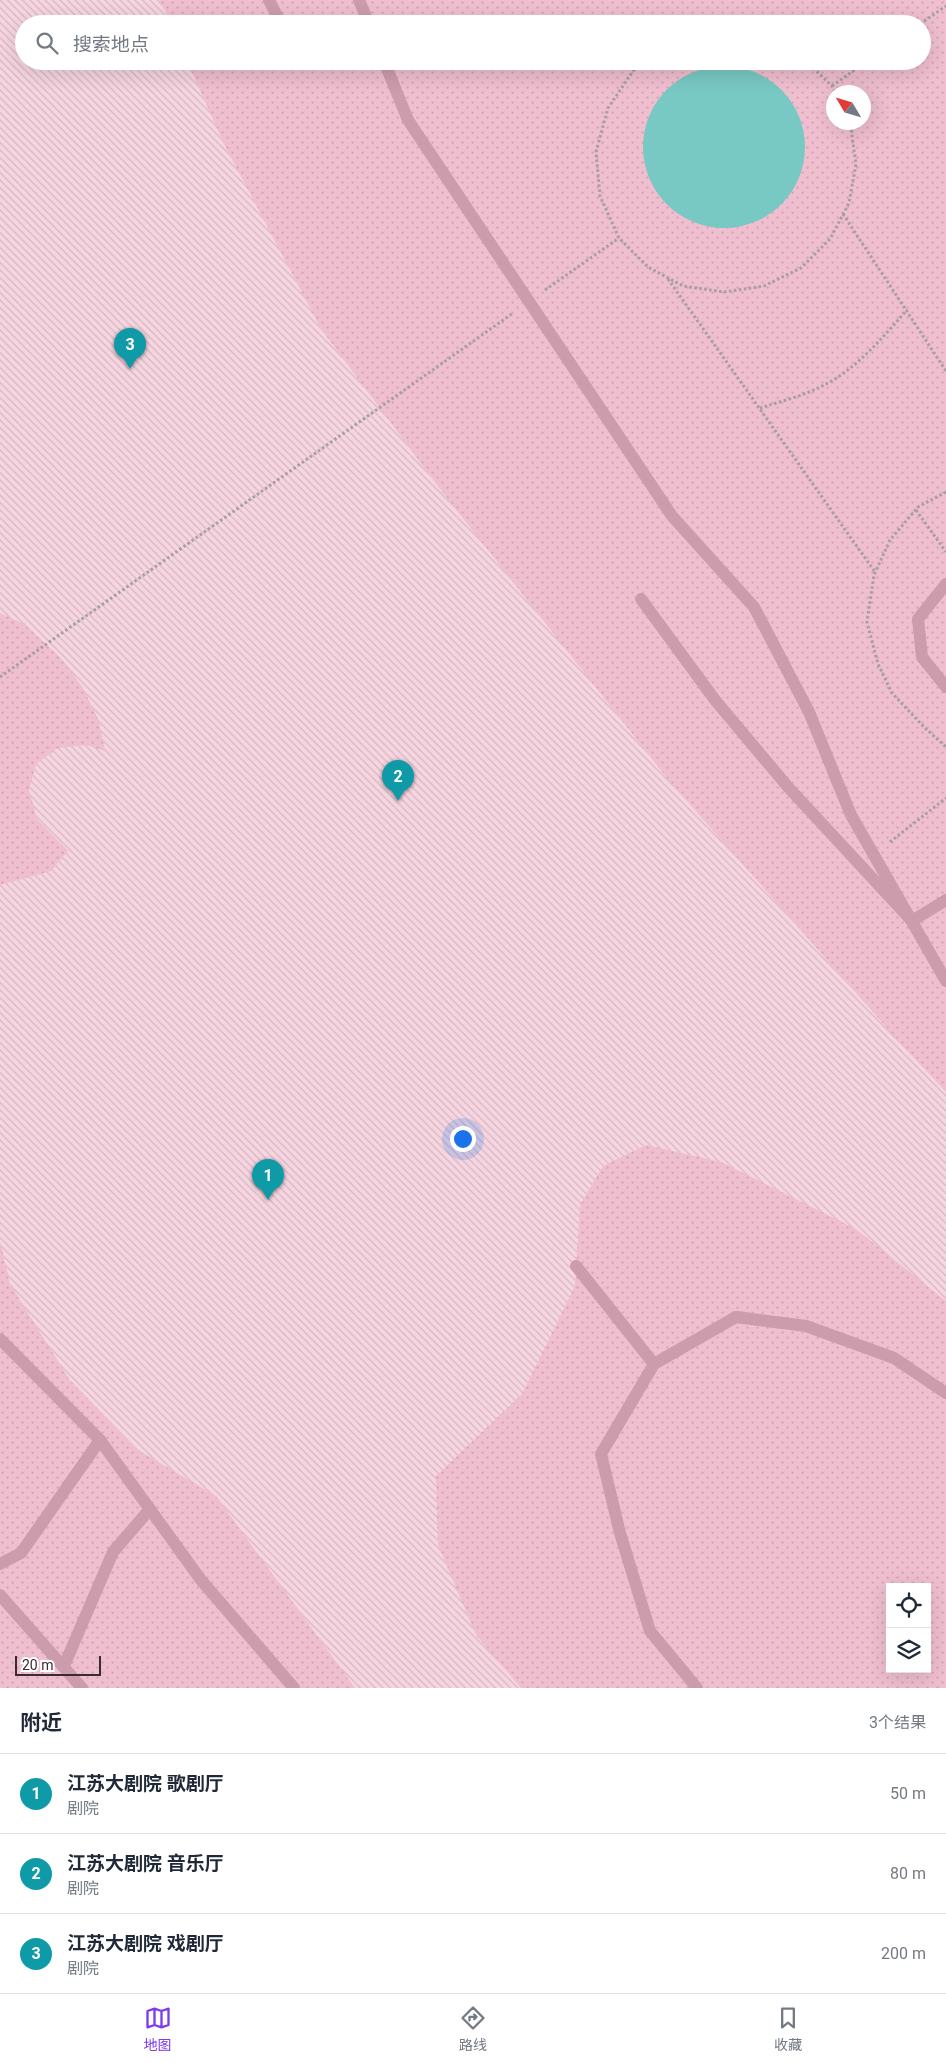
<!DOCTYPE html>
<html lang="zh">
<head>
<meta charset="utf-8">
<style>
	:root { --surface:#fff; --page:#f6f6f7; --text:#1f2937; --muted:#747a83; --line:#e0e1e3; --accent:#7c3aed }
	body { margin:0; font-family:Roboto,"Noto Sans SC",sans-serif; background:var(--page); color:var(--text) }
	.controls { position:absolute; right:15px; bottom:15px; display:grid; overflow:hidden; border-radius:0px; box-shadow:0 5px 20px #0002 }
	.controls button { width:45px; height:45px; display:grid; place-items:center; padding:0; border:0; border-bottom:1px solid var(--line); background:var(--surface); color:var(--text); font:25px sans-serif }
	.compass { position:absolute; left:826px; top:85px; width:45px; height:45px; border-radius:50%; background:var(--surface); box-shadow:0 5px 20px #0002; rotate:308deg }
	.scale { position:absolute; left:15px; bottom:12px; width:86px; box-sizing:border-box; padding-left:5px; border:2px solid #382c30; border-top:0; font-size:14px; line-height:18px; white-space:nowrap; color:#382c30; -webkit-text-stroke:4px #fff; paint-order:stroke }
	.you { position:absolute; left:462px; top:1138px; width:18px; height:18px; margin:-12px; border:4px solid #fff; border-radius:50%; background:#1a73e8; box-shadow:0 0 0 8px #1a73e833 }
	.badge { display:grid; place-items:center; width:32px; height:32px; border-radius:50%; background:var(--accent); color:#fff; font-size:16px; font-weight:700 }
	.pin { position:absolute; translate:-50% -41px; filter:drop-shadow(0 1px 2px #0008) }
	.pin::after { content:''; position:absolute; top:26px; width:18px; height:15px; background:inherit; clip-path:polygon(0 0,100% 0,50% 100%) }
	.list { margin:0; padding:0; list-style:none }
	h2 { display:flex; justify-content:space-between; align-items:center; height:65px; margin:0; padding:0 20px; font-size:21px }
	h2 small { font-size:16px; font-weight:400; color:var(--muted) }
	.list li { display:grid; grid-template-columns:32px 1fr auto; gap:15px; align-items:center; box-sizing:border-box; height:80px; padding:0 20px; border-top:1px solid var(--line) }
	.list b { display:block; font-size:19px; white-space:nowrap }
	.list p { margin:0; font-size:16px; white-space:nowrap; color:var(--muted) }
	.list em { font-size:16px; font-style:normal; color:var(--muted) }
	.icon { flex:none; width:28px; height:28px; fill:none; stroke:currentColor; stroke-width:2; stroke-linecap:round; stroke-linejoin:round }
	.map { position:relative; flex:none; width:946px; height:1688px; overflow:hidden }
	.search { position:absolute; background:var(--surface); box-shadow:0 5px 20px #0002; left:15px; right:15px; top:15px; height:55px; display:flex; align-items:center; gap:12px; box-sizing:border-box; padding:0 18px; border-radius:28px; color:var(--muted); font-size:19px }
	.sheet { height:305px; background:var(--surface) }
	nav { display:flex; justify-content:space-around; align-items:center; box-sizing:border-box; height:70px; border-top:1px solid var(--line); background:var(--surface); font-size:14px; color:var(--muted) }
	nav a { display:grid; justify-items:center; gap:2px }
	nav .on { color:var(--accent) }
	.map>svg:first-child { display:block }
	.grass { fill:url(#grass-dots); fill-rule:evenodd }
	.water { fill:#78c8c3 }
	.building { fill:url(#building-back-hatch) }
	.lines { fill:none; stroke-linecap:round; stroke-linejoin:round }
	.path { stroke:#a79ea1; stroke-width:3; stroke-dasharray:2.5 2.5; stroke-linecap:butt }
	.lane { stroke:#cc9bac; stroke-width:12 }
</style>
</head>
<body>
<div class="map">
<svg width="946" height="1688" viewBox="0 0 946 1688">
	<defs>
		<pattern id="grass-dots" width="8" height="8" patternUnits="userSpaceOnUse" patternTransform="scale(1.25)"><rect width="8" height="8" fill="#efbecf"/><path d="M2 2h.1M6 6h.1" fill="none" stroke="#cea3b2" stroke-width="1.8" stroke-linecap="round"/></pattern>
		<pattern id="building-back-hatch" width="6" height="6" patternUnits="userSpaceOnUse" patternTransform="scale(1.25)"><rect width="6" height="6" fill="#f7d6e1"/><path d="M-1 5l2 2M0 0l6 6M5-1l2 2" fill="none" stroke="#d4b8c1"/></pattern>
	</defs>
	<rect width="100%" height="100%" fill="#fff8fa"/>
	<path class="grass" d="M0,0H946V1688H0ZM24,24H922V61H24ZM834,92H864V122H834ZM890,1587H927V1669H890Z"/>
	<circle class="water" cx="724" cy="147" r="81"/>
	<path class="building" d="M0,0H160L171,24H24V61H187L224,144L321,329L440,489L670,782L902,1045L946,1092V1301L856,1229L721,1162L646,1145L603,1166L580,1205L575,1286L522,1394L436,1476L438,1545L476,1635L521,1688H355L216,1496L138,1450L69,1379L10,1284L0,1241V885L51,871L68,851L37,819L29,790L36,764L58,748L86,745L105,751L99,721L83,688L60,657L24,624L0,613Z"/>
	<g class="lines">
		<g class="path">
			<path d="M920,24L946,6"/>
			<path d="M647,61L633,71L608,108L596,152L600,196L619,238L648,267L683,286L724,292L764,286L801,268L830,239L849,203L856,164L850,122"/>
			<path d="M806,61L832,86L835,92"/>
			<path d="M832,86L867,61"/>
			<path d="M843,214L946,371"/>
			<path d="M668,279L875,572"/>
			<path d="M545,290L619,238"/>
			<path d="M760,408C782,401 807,395 828,383C859,366 883,337 907,310"/>
			<path d="M946,492L918,507L890,540L874,575L867,622L878,664L892,693L924,727L946,747"/>
			<path d="M916,510L946,552"/>
			<path d="M0,677L513,313"/>
			<path d="M890,842L946,798"/>
		</g>
		<g class="lane">
			<path d="M269,0L280,22"/>
			<path d="M359,0L369,24"/>
			<path d="M384,61L408,120L672,516L754,607L809,712L851,815L946,981"/>
			<path d="M946,584L918,619L922,657L946,687"/>
			<path d="M641,599L715,700L788,787L912,921L946,900"/>
			<path d="M576,1266L654,1364"/>
			<path d="M0,1339L100,1440L201,1580L294,1688"/>
			<path d="M0,1564L21,1553L100,1440"/>
			<path d="M0,1595L82,1688"/>
			<path d="M64,1666L113,1552L150,1509"/>
			<path d="M697,1688L650,1631L620,1533L601,1454L654,1364L736,1317L806,1326L894,1358L946,1393"/>
		</g>
	</g>
</svg>
<div class="controls">
<button><svg class="icon" aria-label="locate" viewBox="0 0 24 24"><circle cx="12" cy="12" r="6"/><path d="M12 2v4M12 18v4M2 12h4M18 12h4"/></svg></button>
<button><svg class="icon" aria-label="layers" viewBox="0 0 24 24"><path d="M12 4l9 5-9 5-9-5zM3 14l9 5 9-5"/></svg></button>
</div>
<svg class="compass" viewBox="-18 -18 36 36"><path d="M0-13l5 13h-10z" fill="#e53935"/><path d="M0 13l5-13h-10z" fill="#747a83"/></svg>
<div class="scale">20 m</div>
<div class="you"></div>
<div class="pin badge" style="left:268px;top:1200px;background:#0f9aa8">1</div>
<div class="pin badge" style="left:398px;top:801px;background:#0f9aa8">2</div>
<div class="pin badge" style="left:130px;top:369px;background:#0f9aa8">3</div>
<div class="search"><svg class="icon" aria-label="search" viewBox="0 0 24 24"><circle cx="10" cy="10" r="6"/><path d="M15 15l6 6"/></svg>搜索地点</div>
</div>
<section class="sheet">
<h2>附近<small>3个结果</small></h2>
<ul class="list">
<li><span class="badge" style="background:#0f9aa8">1</span><div><b>江苏大剧院 歌剧厅</b><p>剧院</p></div><em>50 m</em></li>
<li><span class="badge" style="background:#0f9aa8">2</span><div><b>江苏大剧院 音乐厅</b><p>剧院</p></div><em>80 m</em></li>
<li><span class="badge" style="background:#0f9aa8">3</span><div><b>江苏大剧院 戏剧厅</b><p>剧院</p></div><em>200 m</em></li>
</ul>
</section>
<nav>
<a class="on"><svg class="icon" aria-label="map" viewBox="0 0 24 24"><path d="M3 6l6-2 6 2 6-2v14l-6 2-6-2-6 2zM9 4v14M15 6v14"/></svg>地图</a>
<a><svg class="icon" aria-label="directions" viewBox="0 0 24 24"><path d="M12 3l9 9-9 9-9-9zM9 14v-3h6M13 9l2 2-2 2"/></svg>路线</a>
<a><svg class="icon" aria-label="saved" viewBox="0 0 24 24"><path d="M7 4h10v16l-5-4-5 4z"/></svg>收藏</a>
</nav>
</body>
</html>
